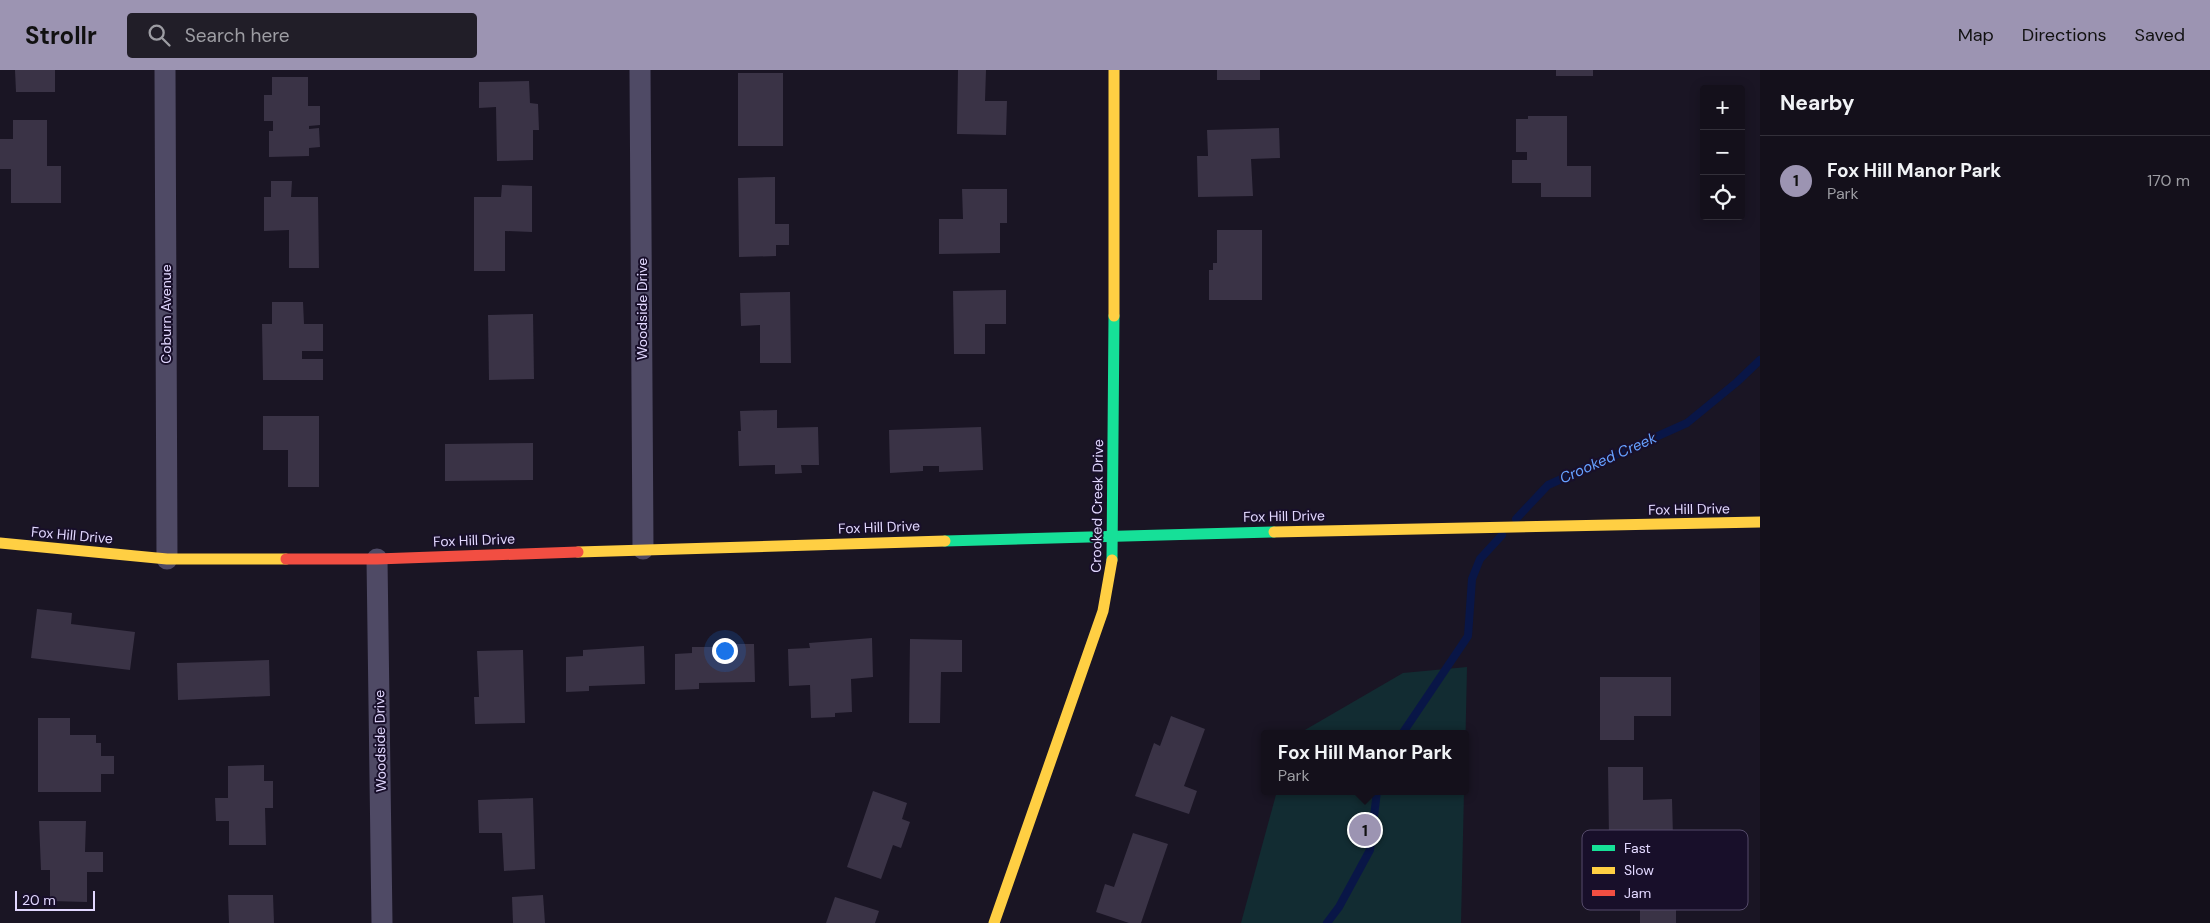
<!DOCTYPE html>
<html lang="en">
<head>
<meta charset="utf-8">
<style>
	:root { --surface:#14101b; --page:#211e28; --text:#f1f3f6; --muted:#9d9da3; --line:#33303a; --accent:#9c94b2 }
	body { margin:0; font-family:"DM Sans",sans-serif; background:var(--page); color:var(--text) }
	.controls { position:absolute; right:15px; top:15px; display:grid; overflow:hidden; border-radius:5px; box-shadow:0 2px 12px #0003 }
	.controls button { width:45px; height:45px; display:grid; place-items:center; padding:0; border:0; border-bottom:1px solid var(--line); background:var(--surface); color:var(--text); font:25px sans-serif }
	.scale { position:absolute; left:15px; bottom:12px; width:80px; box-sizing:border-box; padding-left:5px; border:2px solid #e2d8ff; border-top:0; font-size:14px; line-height:18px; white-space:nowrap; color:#e2d8ff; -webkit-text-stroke:4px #180f2a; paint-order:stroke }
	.you { position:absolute; left:724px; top:580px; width:18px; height:18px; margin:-12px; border:4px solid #fff; border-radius:50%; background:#1a73e8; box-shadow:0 0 0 8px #1a73e833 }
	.badge { display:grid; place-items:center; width:32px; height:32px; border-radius:50%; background:var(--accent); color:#111; font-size:16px; font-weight:700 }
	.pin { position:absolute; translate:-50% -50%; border:2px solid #fff; box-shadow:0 1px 5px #0006 }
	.popup { position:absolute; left:1261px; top:660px; width:208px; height:65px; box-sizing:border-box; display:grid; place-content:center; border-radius:5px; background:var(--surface); filter:drop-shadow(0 1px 4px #0005); font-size:16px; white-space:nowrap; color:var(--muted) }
	.popup b { font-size:19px; color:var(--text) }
	.popup::after { content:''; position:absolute; left:50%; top:100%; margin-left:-10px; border:10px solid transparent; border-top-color:var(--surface) }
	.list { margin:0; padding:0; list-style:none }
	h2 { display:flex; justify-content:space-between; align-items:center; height:65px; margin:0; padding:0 20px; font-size:21px }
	h2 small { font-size:16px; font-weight:400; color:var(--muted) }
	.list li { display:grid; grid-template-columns:32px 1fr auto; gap:15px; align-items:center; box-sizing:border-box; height:90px; padding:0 20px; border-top:1px solid var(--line) }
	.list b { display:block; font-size:19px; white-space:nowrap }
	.list p { margin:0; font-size:16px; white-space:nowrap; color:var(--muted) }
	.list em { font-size:16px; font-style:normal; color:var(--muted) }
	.icon { flex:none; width:28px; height:28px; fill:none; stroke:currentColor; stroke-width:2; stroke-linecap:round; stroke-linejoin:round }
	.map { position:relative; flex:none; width:1760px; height:853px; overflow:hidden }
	header { display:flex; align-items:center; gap:30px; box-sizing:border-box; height:70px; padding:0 25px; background:var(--accent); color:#111 }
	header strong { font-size:24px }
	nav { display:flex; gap:28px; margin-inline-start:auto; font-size:18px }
	.search { width:350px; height:45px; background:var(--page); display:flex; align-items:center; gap:12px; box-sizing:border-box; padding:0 18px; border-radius:5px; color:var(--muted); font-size:19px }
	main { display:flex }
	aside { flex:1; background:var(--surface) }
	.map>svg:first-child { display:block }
	.green { fill:#122c32 }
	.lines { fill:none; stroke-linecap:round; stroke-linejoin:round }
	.stream { stroke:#091647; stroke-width:8 }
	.building { fill:#3a3346 }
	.street { stroke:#4f4a65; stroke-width:21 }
	.fast { stroke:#16e098; stroke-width:11 }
	.slow { stroke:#ffcf43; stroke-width:11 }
	.jam { stroke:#f24e42; stroke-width:11 }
	.labels { text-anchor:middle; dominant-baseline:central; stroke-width:4; stroke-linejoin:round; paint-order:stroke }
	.street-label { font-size:14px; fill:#e2d8ff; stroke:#180f2a }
	.water-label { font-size:15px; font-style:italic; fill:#66a1ff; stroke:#180f2a }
	.key { fill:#180f2a; stroke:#554b6a; stroke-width:1 }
	.key-label { font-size:14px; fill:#e2d8ff }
</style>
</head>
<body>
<header>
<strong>Strollr</strong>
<div class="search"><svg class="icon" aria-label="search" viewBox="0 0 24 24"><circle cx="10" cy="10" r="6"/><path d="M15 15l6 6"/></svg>Search here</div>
<nav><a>Map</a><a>Directions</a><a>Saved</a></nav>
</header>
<main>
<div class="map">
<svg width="1760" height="853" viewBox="0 0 1760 853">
	<rect width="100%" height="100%" fill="#1a1524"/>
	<g class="green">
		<path d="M1467,597L1465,689V664H1298L1403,603Z"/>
		<path d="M1277,721H1464L1461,853H1241Z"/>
	</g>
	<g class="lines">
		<g class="stream">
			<path d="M1516,449L1548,415L1687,353L1737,312L1760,290"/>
			<path d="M1402,664L1468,566L1472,509L1480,489L1502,465"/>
			<path d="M1327,853L1339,837L1370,780L1377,721"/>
		</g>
	</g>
	<g class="building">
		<path d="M15,0H55V22H16Z"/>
		<path d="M958,0H986L985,31H1007L1006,65L957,64Z"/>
		<rect x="1217" y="0" width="43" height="10"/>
		<rect x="1556" y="0" width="37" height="6"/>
		<rect x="738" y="3" width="45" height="73"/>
		<path d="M272,7H308V36H320V55L309,56V59L319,58L320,77L309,78V86L269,87V61H273V51H264V25H272Z"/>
		<path d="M529,11L530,33L538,34L539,60H533V90L497,91L496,37L479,38V12Z"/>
		<path d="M1528,46H1567V96H1591V127H1541V113H1512V90H1527V82H1516V49H1528Z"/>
		<path d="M13,50H47V96H61V133H11V99H0V69H13Z"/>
		<path d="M1279,58L1280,88L1251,89L1253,126L1198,127L1197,86H1208L1207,60Z"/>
		<path d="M775,107V154H789V175H776V186L739,187L738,108Z"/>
		<path d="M271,111H292L291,127H318L319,198H289V160L264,161V127H271Z"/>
		<path d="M502,115L532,116V162L505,161V201H474V127H501Z"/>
		<path d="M962,119H1007V153H1000V183L939,184V149H963Z"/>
		<path d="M1217,160H1262V230H1209V200H1213V193H1217Z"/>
		<path d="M1006,220V254H985V284H954L953,221Z"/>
		<path d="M790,222L791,293H760V255L741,256L740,223Z"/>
		<path d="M272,232H303L304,254H323V281H302V289H323V310H263L262,254H272Z"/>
		<path d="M533,244L534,309L489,310L488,245Z"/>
		<path d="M777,340V358L818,357L819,395H801L802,403L775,404V395L739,396L738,361H741L740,341Z"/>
		<path d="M263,346H319V417H288V380H263Z"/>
		<path d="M981,357L983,400L939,402V396H923V401L890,403L889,360Z"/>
		<path d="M533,373V410L445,411V374Z"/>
		<path d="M37,539L72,543L71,554L135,562L130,600L31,588Z"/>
		<path d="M872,568L873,607L851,609L852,642L835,643V647L811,648L810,615L789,616L788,579L810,578L809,573Z"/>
		<path d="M910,569L962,570V602H941L940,653H909Z"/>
		<path d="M723,574H754L755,612L699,613V619L675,620V584L692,583V577H723Z"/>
		<path d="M644,576L645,614L589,616V621L566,622V587L583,586V580Z"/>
		<path d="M523,580L525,653L475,654L474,627H479L477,581Z"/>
		<path d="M269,590L270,626L178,630L177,593Z"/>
		<path d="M1600,607H1671V646H1634V670H1600Z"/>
		<path d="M1171,646L1205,659L1184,716L1197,721L1189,744L1135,726L1154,673L1160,676Z"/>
		<path d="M38,648H70V665H96V673H101V686H114V704H101V722H38Z"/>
		<path d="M264,695V711H273V738H265L266,775H229V751H216L215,728H228V696Z"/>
		<path d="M1608,697H1643V730L1672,729L1673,767L1609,768Z"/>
		<path d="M873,721L907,733L902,749L910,752L901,778L893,775L881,809L847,797Z"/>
		<path d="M533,728L535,799L504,801L502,763H479L478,730Z"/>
		<path d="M39,751H86L85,782H103V802H87V832L50,831V800H41Z"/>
		<path d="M1133,763L1168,774L1141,853H1129L1096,842L1105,814L1114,817Z"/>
		<rect x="1640" y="801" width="36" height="52"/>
		<path d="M228,825H273L274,853H229Z"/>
		<path d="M543,825L545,853H513L512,827Z"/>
		<path d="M835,827L879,841L875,853H826Z"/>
	</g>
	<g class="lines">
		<g class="street">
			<path d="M165,0L167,489"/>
			<path d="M640,0L643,479"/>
			<path d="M377,489L382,853"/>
		</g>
		<g class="fast">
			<path d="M945,471L1274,462"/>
			<path d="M1112,490L1114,246"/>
		</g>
		<g class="slow">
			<path d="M1114,0V246"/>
			<path d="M1274,462L1760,452"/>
			<path d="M0,473L167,489H286"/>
			<path d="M578,482L945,471"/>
			<path d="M994,853L1103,541L1112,490"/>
		</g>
		<path class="jam" d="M286,489H377L578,482"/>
	</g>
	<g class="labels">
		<g class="street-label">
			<text transform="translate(642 239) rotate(-90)">Woodside Drive</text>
			<text transform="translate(166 244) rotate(-90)">Coburn Avenue</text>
			<text transform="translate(1097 436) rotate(-89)">Crooked Creek Drive</text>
			<text transform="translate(1689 439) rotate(-1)">Fox Hill Drive</text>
			<text transform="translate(1284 446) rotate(-1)">Fox Hill Drive</text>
			<text transform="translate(879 457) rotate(-2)">Fox Hill Drive</text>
			<text transform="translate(72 465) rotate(5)">Fox Hill Drive</text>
			<text transform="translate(474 470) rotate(-2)">Fox Hill Drive</text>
			<text transform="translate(380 671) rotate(-91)">Woodside Drive</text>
		</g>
		<g class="water-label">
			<text transform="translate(1608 388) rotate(-24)">Crooked Creek</text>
		</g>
	</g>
	<rect x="1582" y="760" width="166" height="80" rx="8" class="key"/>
	<rect x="1592" y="775" width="23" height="6" fill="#16e098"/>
	<rect x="1592" y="797" width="23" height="7" fill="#ffcf43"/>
	<rect x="1592" y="820" width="23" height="6" fill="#f24e42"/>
	<g class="key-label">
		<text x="1624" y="783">Fast</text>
		<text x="1624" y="805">Slow</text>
		<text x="1624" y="828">Jam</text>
	</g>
</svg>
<div class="controls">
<button>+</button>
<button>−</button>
<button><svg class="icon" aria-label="locate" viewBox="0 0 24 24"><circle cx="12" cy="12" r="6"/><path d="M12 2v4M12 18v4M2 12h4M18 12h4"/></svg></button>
</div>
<div class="scale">20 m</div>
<div class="you"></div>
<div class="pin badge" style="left:1365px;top:760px">1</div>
<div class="popup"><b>Fox Hill Manor Park</b>Park</div>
</div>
<aside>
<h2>Nearby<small></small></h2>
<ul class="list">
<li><span class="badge">1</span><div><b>Fox Hill Manor Park</b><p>Park</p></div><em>170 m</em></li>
</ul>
</aside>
</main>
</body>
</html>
